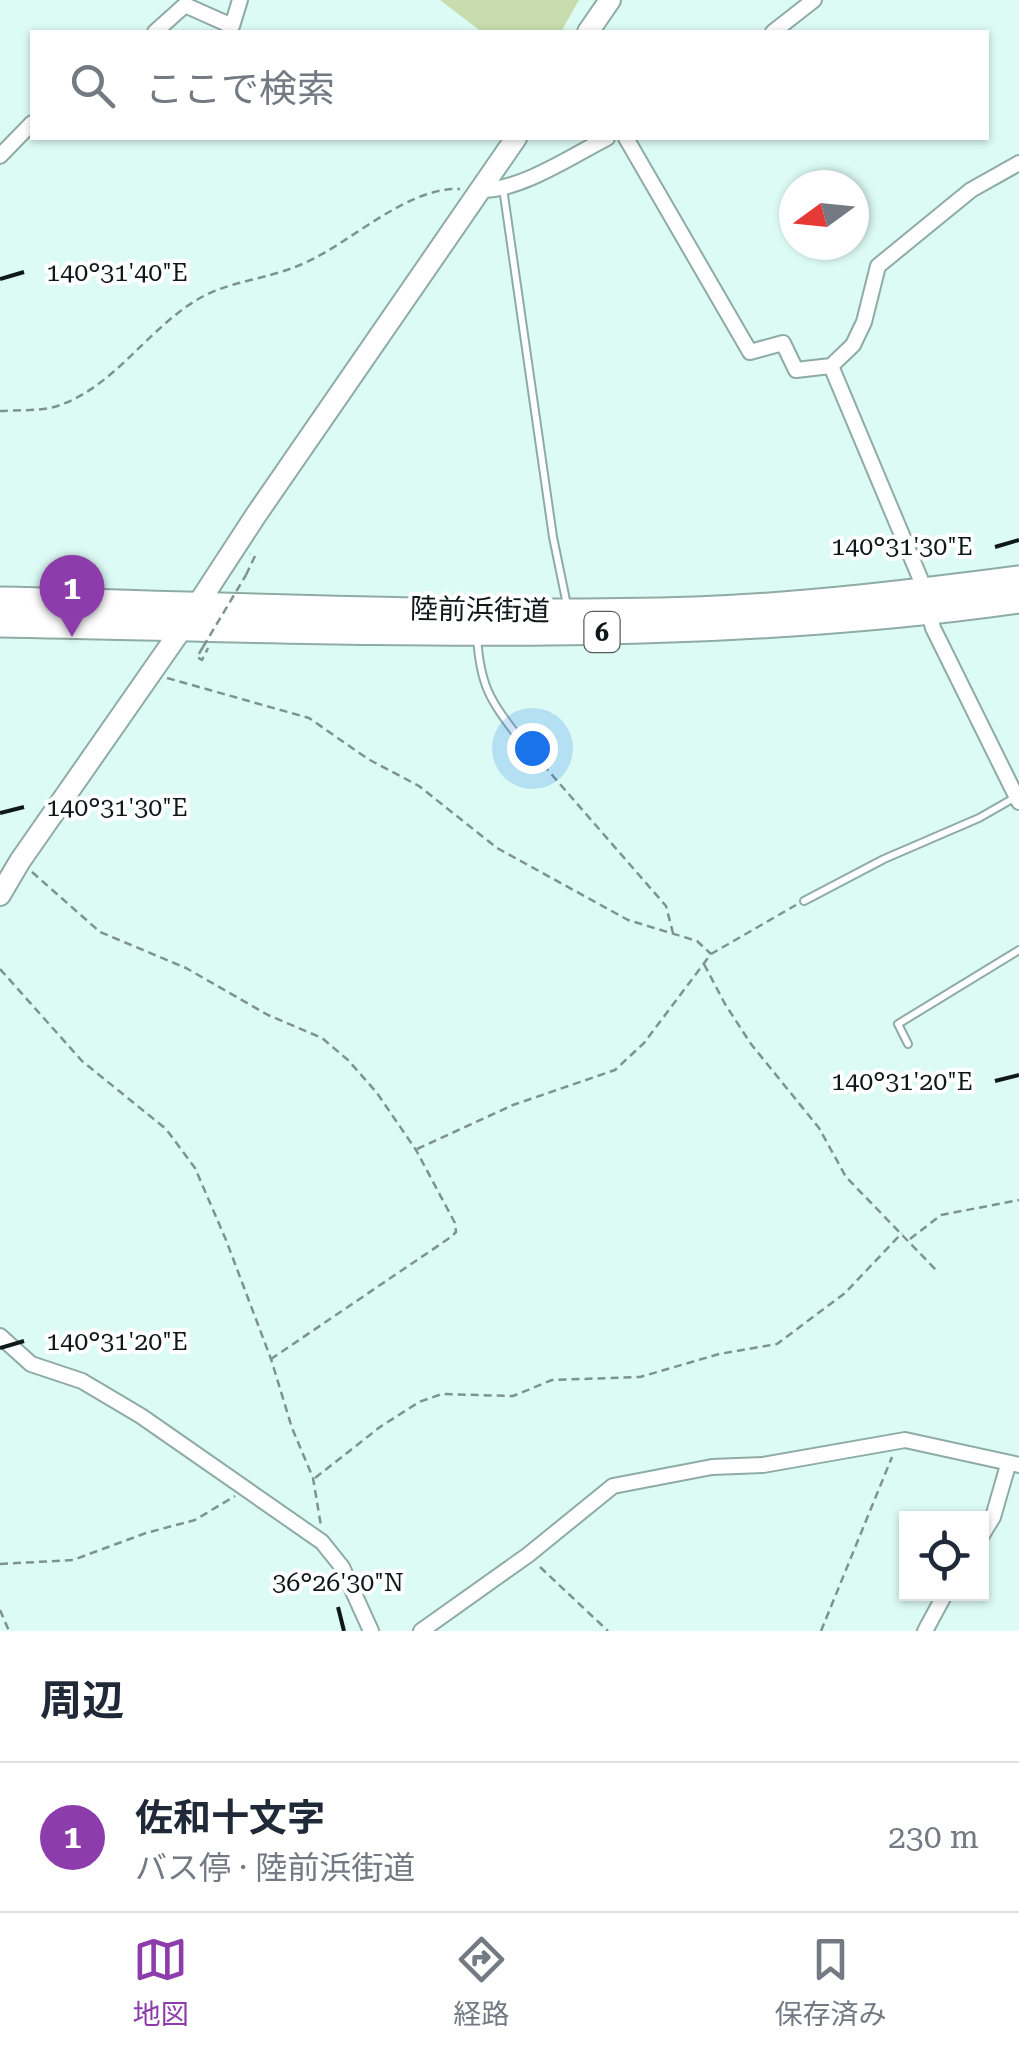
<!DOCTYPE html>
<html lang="ja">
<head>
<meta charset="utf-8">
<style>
	:root { --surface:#fff; --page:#f6f6f7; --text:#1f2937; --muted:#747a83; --line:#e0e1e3; --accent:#8d3cab }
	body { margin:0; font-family:"Roboto Serif","Noto Sans JP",serif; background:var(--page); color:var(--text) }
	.controls { position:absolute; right:30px; bottom:30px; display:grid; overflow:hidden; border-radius:0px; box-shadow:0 2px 8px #0004 }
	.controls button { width:90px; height:90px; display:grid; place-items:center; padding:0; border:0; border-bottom:2px solid var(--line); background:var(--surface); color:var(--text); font:50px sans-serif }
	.compass { position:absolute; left:779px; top:170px; width:90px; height:90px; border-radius:50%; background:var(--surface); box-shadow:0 2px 8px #0004; rotate:255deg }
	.you { position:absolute; left:532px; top:748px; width:35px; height:35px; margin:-25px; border:8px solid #fff; border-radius:50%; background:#1a73e8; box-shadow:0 0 0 15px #1a73e833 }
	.badge { display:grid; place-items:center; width:65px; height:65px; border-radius:50%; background:var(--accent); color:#fff; font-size:32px; font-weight:700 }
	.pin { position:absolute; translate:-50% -82px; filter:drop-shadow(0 2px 5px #0008) }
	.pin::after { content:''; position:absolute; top:52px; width:35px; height:30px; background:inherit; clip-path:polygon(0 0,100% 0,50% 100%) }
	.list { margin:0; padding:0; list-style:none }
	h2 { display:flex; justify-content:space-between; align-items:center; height:130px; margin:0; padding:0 40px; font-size:42px }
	h2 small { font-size:32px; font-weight:400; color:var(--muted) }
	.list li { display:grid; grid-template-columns:65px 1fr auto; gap:30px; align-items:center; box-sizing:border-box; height:150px; padding:0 40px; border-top:2px solid var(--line) }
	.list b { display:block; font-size:38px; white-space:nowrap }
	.list p { margin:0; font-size:32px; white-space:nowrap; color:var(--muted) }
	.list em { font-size:32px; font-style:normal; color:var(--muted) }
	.icon { flex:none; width:55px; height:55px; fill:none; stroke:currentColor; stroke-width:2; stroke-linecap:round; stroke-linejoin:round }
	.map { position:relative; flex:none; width:1019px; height:1631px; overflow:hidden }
	.search { position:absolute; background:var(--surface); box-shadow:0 2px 8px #0004; left:30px; right:30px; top:30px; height:110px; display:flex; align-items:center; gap:25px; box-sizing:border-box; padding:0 35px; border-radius:0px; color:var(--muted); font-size:38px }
	.sheet { height:280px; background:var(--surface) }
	nav { display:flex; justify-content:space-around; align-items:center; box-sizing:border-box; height:140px; border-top:2px solid var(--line); background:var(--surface); font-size:28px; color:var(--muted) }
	nav a { display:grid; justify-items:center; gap:5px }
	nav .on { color:var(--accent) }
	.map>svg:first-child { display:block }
	.green { fill:#c7ddad }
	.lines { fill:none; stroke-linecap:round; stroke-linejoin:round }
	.lane-casing { stroke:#8eaba5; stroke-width:10 }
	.street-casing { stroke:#8eaba5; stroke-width:18 }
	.secondary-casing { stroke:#8eaba5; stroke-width:24 }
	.highway-casing { stroke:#8eaba5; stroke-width:29 }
	.path { stroke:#7e938f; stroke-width:2.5; stroke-dasharray:8 5; stroke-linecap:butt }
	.lane { stroke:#fff; stroke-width:6 }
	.street { stroke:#fff; stroke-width:14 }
	.secondary { stroke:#fff; stroke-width:20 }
	.highway { stroke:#fff; stroke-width:25 }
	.path-bridge { stroke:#7e938f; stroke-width:2.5; stroke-dasharray:8 5; stroke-linecap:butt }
	.ticks { fill:none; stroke:#0f1a18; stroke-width:4 }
	.labels { text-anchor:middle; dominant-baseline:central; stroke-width:8; stroke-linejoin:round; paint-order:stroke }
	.shield { fill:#fff; stroke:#575f5d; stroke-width:2.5 }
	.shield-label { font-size:25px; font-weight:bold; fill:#0f1a18 }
	.street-label { font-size:28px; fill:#0f1a18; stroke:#fff }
	.ticks-label { font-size:25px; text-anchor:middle; fill:#0f1a18; stroke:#fff; stroke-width:8; stroke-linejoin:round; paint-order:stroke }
</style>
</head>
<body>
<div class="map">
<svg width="1019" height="1631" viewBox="0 0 1019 1631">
	<rect width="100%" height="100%" fill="#ddfbf5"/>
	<path class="green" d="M440,0H579L561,32H482Z"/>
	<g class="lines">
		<defs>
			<g id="lane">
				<path d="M503,188L553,537L567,605"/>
				<path d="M477,636C480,686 490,700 519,738"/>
				<path d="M804,901L884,859L979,818L1014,798"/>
				<path d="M908,1044L898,1024L1019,950"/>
			</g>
			<g id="street">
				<path d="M155,32L185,5L232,26L240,0"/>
				<path d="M773,32L814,0"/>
				<path d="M626,138L750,352L783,343L796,370L831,366L853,345L864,322L878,266L971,190L1019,163"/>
				<path d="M0,156L32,123"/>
				<path d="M480,190C520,191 572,156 607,138"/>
				<path d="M831,366L920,578L933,628L1019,802"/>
				<path d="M0,1336L31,1364L82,1381L141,1416L322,1542L342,1567L371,1631"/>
				<path d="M982,1535L993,1517L1008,1465"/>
				<path d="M421,1631L528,1555L613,1486L712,1467L763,1465L905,1440L1019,1465"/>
				<path d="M925,1631L945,1594"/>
			</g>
			<g id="secondary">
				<path d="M588,32L610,0"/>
				<path d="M0,895L20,861L183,627L256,515L516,138"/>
			</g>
			<g id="highway">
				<path d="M0,600C231,605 464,617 695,610C804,606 912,593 1019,579"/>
				<path d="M0,624C340,630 681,648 1019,600"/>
			</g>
		</defs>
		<use href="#lane" class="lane-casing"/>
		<use href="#street" class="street-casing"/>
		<use href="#secondary" class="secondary-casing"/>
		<use href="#highway" class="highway-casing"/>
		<g class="path">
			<path d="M0,411C17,410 38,411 54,407C114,389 146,329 200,298C228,282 265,279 295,267C347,248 403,187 460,189"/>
			<path d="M246,575L255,556L250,554"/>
			<path d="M203,647L197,657L202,660L208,648"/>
			<path d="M167,678L309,718L368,759L419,786L497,848L628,920L697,941L711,954"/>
			<path d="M526,745L666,906L673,933"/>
			<path d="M32,872L100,932L186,968L268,1015L322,1038L348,1060L377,1093L416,1150L455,1223L456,1232L451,1237L271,1359"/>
			<path d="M704,964L725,1004L751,1044L819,1128L846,1177L938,1272"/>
			<path d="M0,969L82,1061L166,1129L195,1168L226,1240L271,1359L292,1428L313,1478L321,1526"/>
			<path d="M417,1149L513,1105L615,1070L644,1043L711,954L796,905"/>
			<path d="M910,1239L941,1215L1019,1200"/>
			<path d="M315,1478L380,1427L419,1402L442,1394L513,1396L552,1380L640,1377L719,1354L777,1344L845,1293L902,1233"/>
			<path d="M0,1564L73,1560L146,1533L195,1520L235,1496"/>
			<path d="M540,1567L608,1631"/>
			<path d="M0,1610L9,1631"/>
			<path d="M821,1631L892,1457"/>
		</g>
		<use href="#lane" class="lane"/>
		<use href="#street" class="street"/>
		<use href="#secondary" class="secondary"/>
		<use href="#highway" class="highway"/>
		<path class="path-bridge" d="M203,647L246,575"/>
	</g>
	<path class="ticks" d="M0,279L24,272M995,547L1019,540M0,813L24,807M995,1081L1019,1075M0,1348L24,1341M338,1607L344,1631"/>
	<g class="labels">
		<rect class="shield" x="584.5" y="612" width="35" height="40" rx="8"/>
		<g class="shield-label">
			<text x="602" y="632">6</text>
		</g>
		<g class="street-label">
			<text transform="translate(480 610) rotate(1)">陸前浜街道</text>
		</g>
	</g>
	<g class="ticks-label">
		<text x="117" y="281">140°31'40"E</text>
		<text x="902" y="555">140°31'30"E</text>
		<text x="117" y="816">140°31'30"E</text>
		<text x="902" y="1090">140°31'20"E</text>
		<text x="117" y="1350">140°31'20"E</text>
		<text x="338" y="1591">36°26'30"N</text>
	</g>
</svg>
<div class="controls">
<button><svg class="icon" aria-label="locate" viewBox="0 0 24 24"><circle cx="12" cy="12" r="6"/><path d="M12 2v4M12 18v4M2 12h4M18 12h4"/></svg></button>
</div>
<svg class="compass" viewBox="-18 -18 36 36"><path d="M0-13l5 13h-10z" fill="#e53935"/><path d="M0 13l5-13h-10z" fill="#747a83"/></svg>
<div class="you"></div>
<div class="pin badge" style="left:72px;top:637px">1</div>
<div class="search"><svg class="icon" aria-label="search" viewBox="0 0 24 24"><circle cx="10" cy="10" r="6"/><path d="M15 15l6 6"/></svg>ここで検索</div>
</div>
<section class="sheet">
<h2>周辺<small></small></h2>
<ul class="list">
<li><span class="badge">1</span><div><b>佐和十文字</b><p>バス停 · 陸前浜街道</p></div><em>230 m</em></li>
</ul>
</section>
<nav>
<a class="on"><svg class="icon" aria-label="map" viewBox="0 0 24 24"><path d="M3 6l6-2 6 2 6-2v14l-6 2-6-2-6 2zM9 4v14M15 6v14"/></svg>地図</a>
<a><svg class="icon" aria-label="directions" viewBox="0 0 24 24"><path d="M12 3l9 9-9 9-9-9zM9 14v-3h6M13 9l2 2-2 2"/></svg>経路</a>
<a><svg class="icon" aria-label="saved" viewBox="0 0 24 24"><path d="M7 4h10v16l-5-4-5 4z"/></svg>保存済み</a>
</nav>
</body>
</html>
